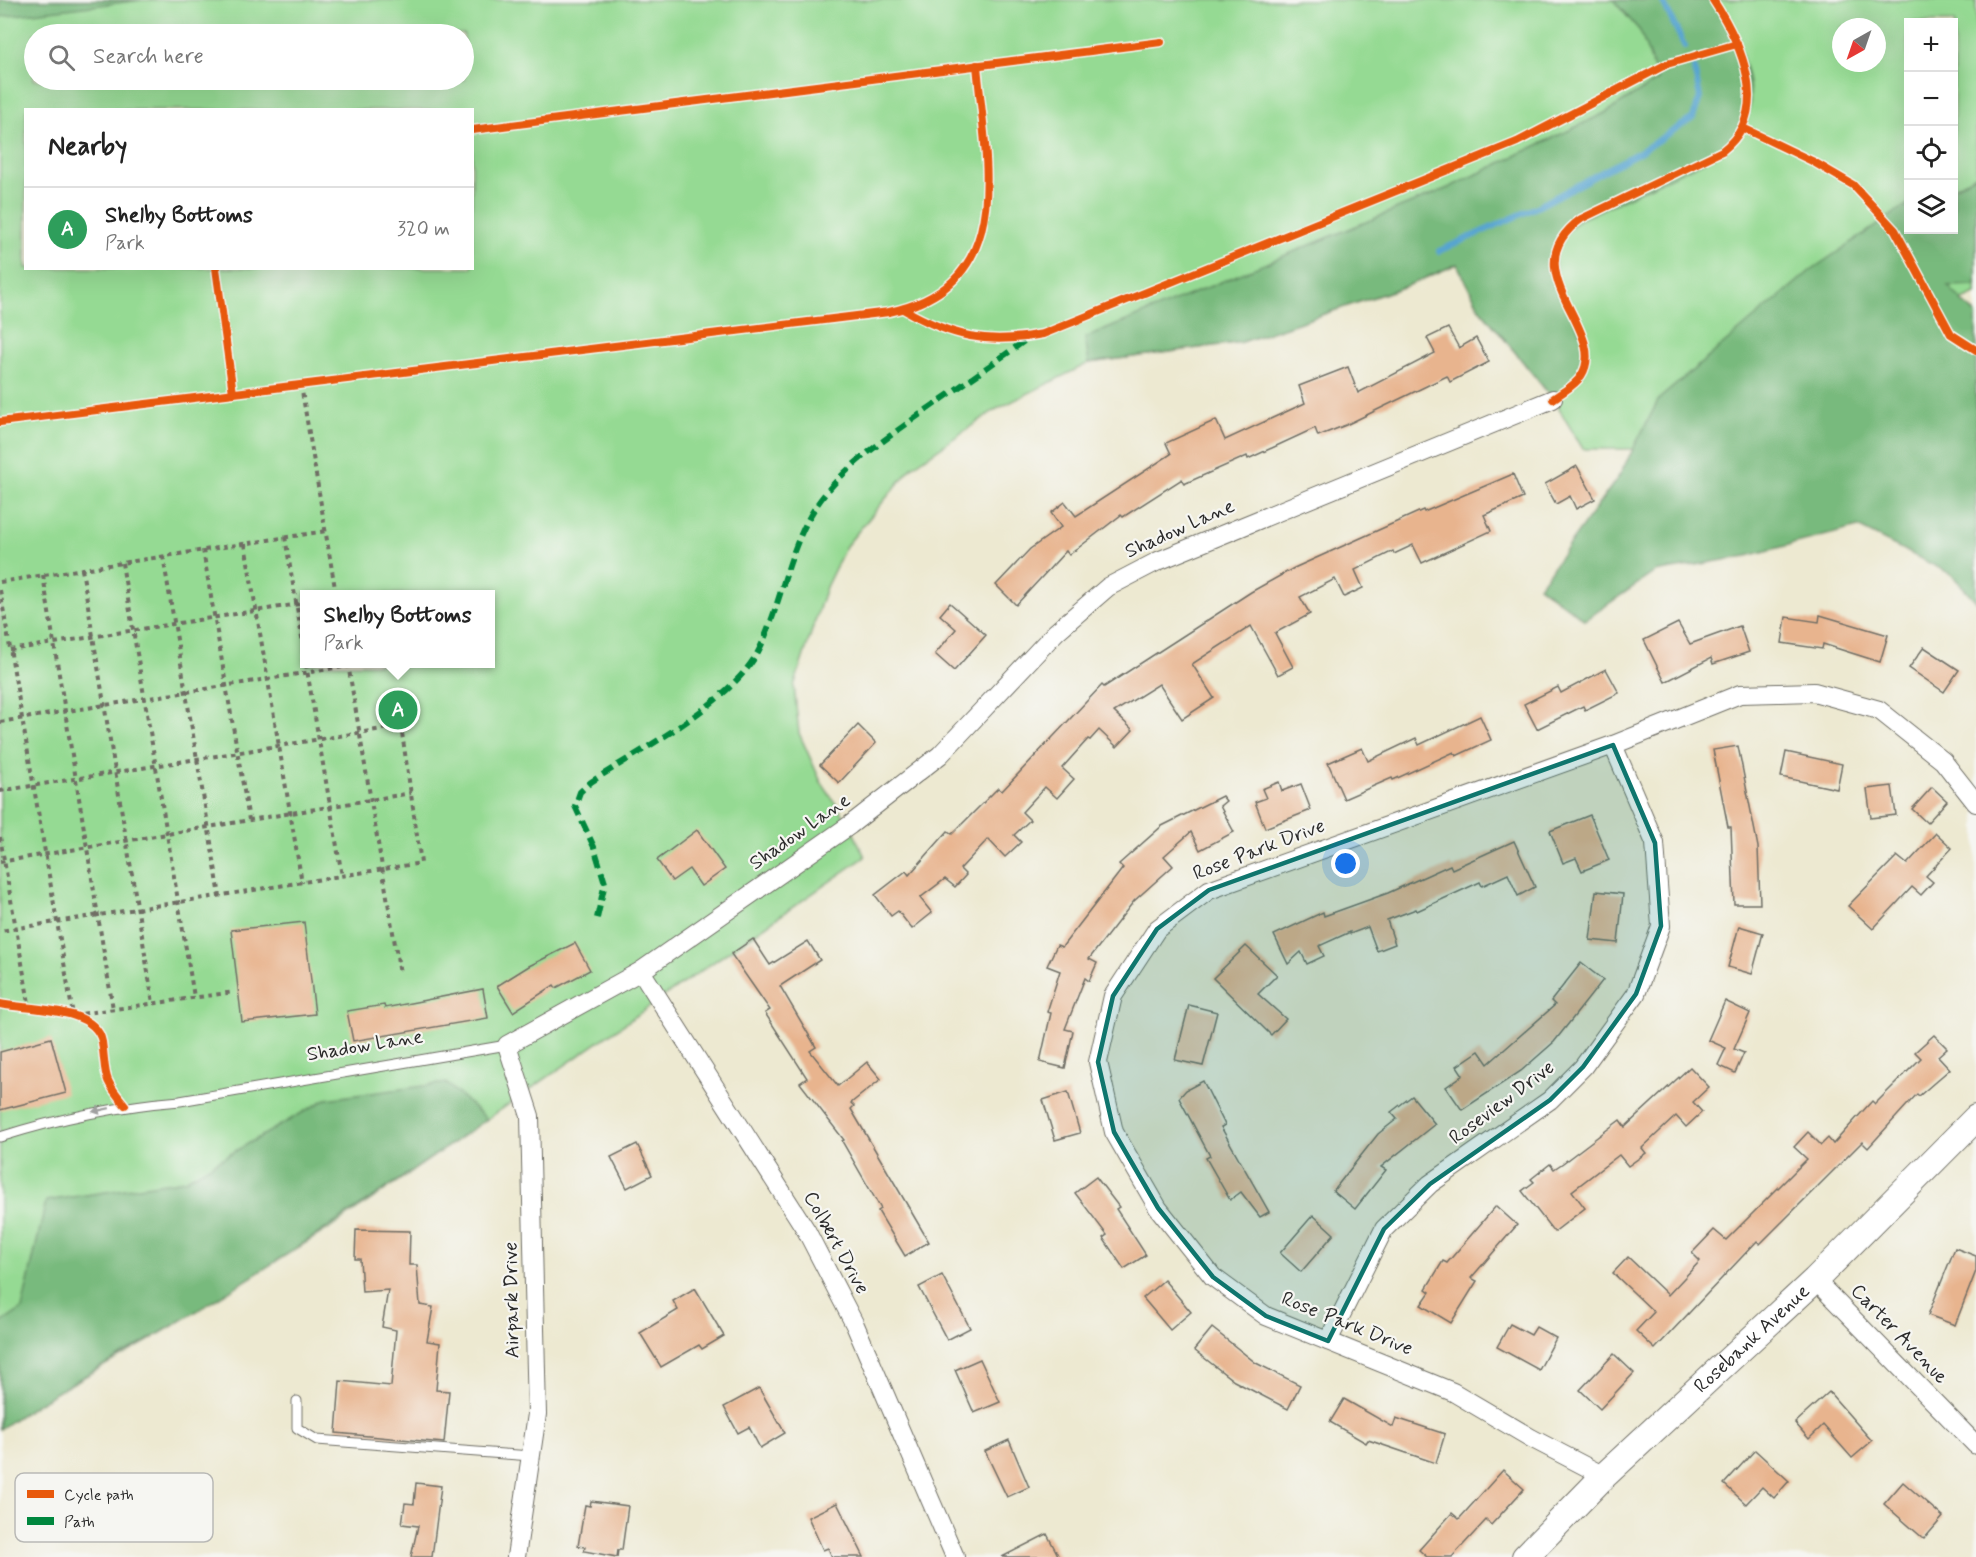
<!DOCTYPE html>
<html lang="en">
<head>
<meta charset="utf-8">
<style>
	:root { --surface:#fff; --page:#f2f2f2; --text:#222; --muted:#767676; --line:#e0e0e0; --accent:#ea580c }
	body { margin:0; font-family:Mynerve,sans-serif; background:var(--page); color:var(--text) }
	.controls { position:absolute; right:18px; top:18px; display:grid; overflow:hidden; border-radius:0px; box-shadow:0 6px 24px #0002 }
	.controls button { width:54px; height:54px; display:grid; place-items:center; padding:0; border:0; border-bottom:2px solid var(--line); background:var(--surface); color:var(--text); font:30px sans-serif }
	.compass { position:absolute; left:1832px; top:18px; width:54px; height:54px; border-radius:50%; background:var(--surface); box-shadow:0 6px 24px #0002; rotate:220deg }
	.you { position:absolute; left:1346px; top:864px; width:21px; height:21px; margin:-15px; border:4px solid #fff; border-radius:50%; background:#1a73e8; box-shadow:0 0 0 9px #1a73e833 }
	.badge { display:grid; place-items:center; width:39px; height:39px; border-radius:50%; background:var(--accent); color:#fff; font-size:20px; font-weight:700 }
	.pin { position:absolute; translate:-50% -50%; border:3px solid #fff; box-shadow:0 2px 6px #0006 }
	.popup { position:absolute; left:300px; top:590px; width:195px; height:78px; box-sizing:border-box; display:grid; place-content:center; border-radius:0px; background:var(--surface); filter:drop-shadow(0 2px 4px #0005); font-size:20px; white-space:nowrap; color:var(--muted) }
	.popup b { font-size:22px; color:var(--text) }
	.popup::after { content:''; position:absolute; left:50%; top:100%; margin-left:-12px; border:12px solid transparent; border-top-color:var(--surface) }
	.list { margin:0; padding:0; list-style:none }
	h2 { display:flex; justify-content:space-between; align-items:center; height:78px; margin:0; padding:0 24px; font-size:26px }
	h2 small { font-size:20px; font-weight:400; color:var(--muted) }
	.list li { display:grid; grid-template-columns:39px 1fr auto; gap:18px; align-items:center; box-sizing:border-box; height:84px; padding:0 24px; border-top:2px solid var(--line) }
	.list b { display:block; font-size:22px; white-space:nowrap }
	.list p { margin:0; font-size:20px; white-space:nowrap; color:var(--muted) }
	.list em { font-size:20px; font-style:normal; color:var(--muted) }
	.icon { flex:none; width:33px; height:33px; fill:none; stroke:currentColor; stroke-width:2; stroke-linecap:round; stroke-linejoin:round }
	.map { position:relative; flex:none; width:1976px; height:1557px; overflow:hidden }
	.search { position:absolute; background:var(--surface); box-shadow:0 6px 24px #0002; left:24px; top:24px; width:450px; height:66px; display:flex; align-items:center; gap:15px; box-sizing:border-box; padding:0 21px; border-radius:33px; color:var(--muted); font-size:22px }
	.panel { position:absolute; background:var(--surface); box-shadow:0 6px 24px #0002; left:24px; top:108px; width:450px; height:162px; border-radius:0px }
	.map>svg:first-child { display:block }
	.green { fill:#95da93; stroke:#60825f; stroke-width:1.5; fill-rule:evenodd }
	.forest { fill:#78ba7d; stroke:#527254; stroke-width:1.5 }
	.lines { fill:none; stroke-linecap:round; stroke-linejoin:round }
	.stream { stroke:#56a4d0; stroke-width:6 }
	.building { fill:#e8b48e }
	.lane-casing { stroke:#6f6e65; stroke-width:11 }
	.street-casing { stroke:#6f6e65; stroke-width:20 }
	.secondary-casing { stroke:#6f6e65; stroke-width:28 }
	.path { stroke:#6f6e65; stroke-width:4; stroke-dasharray:4.5 4.5; stroke-linecap:butt }
	.lane { stroke:#fff; stroke-width:9 }
	.street { stroke:#fff; stroke-width:18 }
	.secondary { stroke:#fff; stroke-width:26 }
	.quiet { stroke:#00873e; stroke-width:6; stroke-dasharray:12 6; stroke-linecap:butt }
	.cycleway-casing { stroke:#f6f6f2; stroke-width:11 }
	.cycleway { stroke:#e8590c; stroke-width:8 }
	.oneway { fill:#a0a0a0 }
	.marked { fill:#0f766e; fill-opacity:0.2; stroke:#0f766e; stroke-width:4.5; stroke-linejoin:round }
	.labels { text-anchor:middle; dominant-baseline:central; stroke-width:4.5; stroke-linejoin:round; paint-order:stroke }
	.street-label { font-size:20px; fill:#2b2b2b; stroke:#f6f6f2 }
	.key { fill:#f6f6f2; stroke:#b9b9b6; stroke-width:1.5 }
	.key-label { font-size:16px; fill:#2b2b2b }
</style>
</head>
<body>
<div class="map">
<svg width="1976" height="1557" viewBox="0 0 1976 1557">
	<rect width="100%" height="100%" fill="#f6f6f2"/>
	<filter id="ink" filterUnits="userSpaceOnUse"><feTurbulence type="fractalNoise" baseFrequency=".0167" numOctaves="2"/><feDisplacementMap in="SourceGraphic" scale="12" xChannelSelector="R" yChannelSelector="G"/><feConvolveMatrix kernelMatrix="1 2 1 2 8 2 1 2 1" color-interpolation-filters="sRGB"/></filter>
	<filter id="wash" filterUnits="userSpaceOnUse"><feTurbulence type="fractalNoise" baseFrequency=".008" numOctaves="4" result="noise"/><feDisplacementMap in="SourceGraphic" scale="24" xChannelSelector="R" yChannelSelector="G"/><feGaussianBlur stdDeviation="1.35" result="paint"/><feColorMatrix in="noise" values="0 0 0 0 0 0 0 0 0 0 0 0 0 0 0 0 0 1.4 0 .05"/><feComposite in="paint" operator="in"/></filter>
	<g filter="url(#wash)">
		<rect width="100%" height="100%" fill="#ede9d1"/>
		<path class="green" d="M0,0H1976V294L1633,449H1583L1553,399L1480,309L1457,264L1409,285L1242,342L1089,363L995,410L912,467L846,546L826,587L794,686L799,733L821,782L850,825L865,857L336,1224L148,1341L50,1396L0,1428ZM1908,22H1954V230H1908ZM1841,27H1877V63H1841ZM34,34H464V80H34ZM26,110H472V268H26ZM305,594H491V664H305Z"/>
		<g class="forest">
			<path d="M0,0H142L0,17Z"/>
			<path d="M1613,0H1713C1738,39 1773,107 1729,146C1713,159 1691,167 1672,176C1642,190 1612,205 1581,219C1509,275 1611,330 1581,376C1575,386 1563,392 1553,399L1480,309L1457,264L1409,285L1242,342L1089,363L1085,338L1448,188L1607,112L1658,80L1640,31Z"/>
			<path d="M1976,175V285L1948,286L1976,315V601L1951,574L1858,527L1747,556L1655,572L1585,620L1539,586L1619,476L1659,399L1811,270L1908,204V230H1954V187Z"/>
			<path d="M446,1083L487,1119C388,1188 287,1256 184,1319C124,1356 56,1388 0,1429V1324L22,1309L46,1201L185,1180L326,1099Z"/>
		</g>
		<g class="lines">
			<g class="stream">
				<path d="M1662,0L1685,47"/>
				<path d="M1439,251L1537,207L1641,151L1693,118L1700,97L1694,68"/>
			</g>
		</g>
		<g id="blocks">
			<g class="building">
				<path d="M1448,328L1459,348L1476,338L1489,362L1450,382L1447,376L1346,425L1318,436L1315,428L1248,459L1247,456L1184,484L1182,479L1123,517L1121,515L1069,555L1066,551L1016,605L996,585L1030,549L1061,527L1051,513L1065,502L1076,516L1171,454L1166,443L1216,420L1225,440L1305,403L1299,386L1348,367L1358,393L1435,353L1427,338Z"/>
				<path d="M1577,466L1595,499L1576,509L1570,496L1556,504L1545,484Z"/>
				<path d="M1513,474L1523,498L1484,515L1491,531L1422,563L1413,545L1394,554L1393,551L1355,570L1363,588L1344,597L1335,579L1300,597L1310,614L1275,633L1293,667L1278,675L1251,626L1192,664L1214,698L1182,719L1159,684L1114,712L1133,730L1117,747L1099,730L1090,740L1088,739L1062,768L1074,779L1057,798L1045,787L1022,812L1030,820L1014,835L1021,842L1005,857L988,839L960,869L966,875L955,887L945,879L920,898L932,913L912,929L898,911L891,916L875,895L906,871L909,875L948,831L952,834L998,788L1002,791L1102,685L1104,687L1251,592L1294,568L1423,510L1424,512Z"/>
				<path d="M950,603L986,635L954,671L935,654L956,629L940,615Z"/>
				<path d="M1820,615L1888,635L1880,662L1823,644L1822,649L1782,643L1786,617L1819,622Z"/>
				<path d="M1678,623L1690,644L1740,626L1749,652L1713,664L1711,658L1665,682L1644,640Z"/>
				<path d="M1924,647L1959,670L1944,692L1909,668Z"/>
				<path d="M1606,669L1619,693L1585,710L1583,706L1537,729L1524,704L1558,687L1561,693Z"/>
				<path d="M1480,716L1491,740L1456,756L1454,752L1393,780L1392,778L1344,799L1328,763L1362,748L1368,761L1416,738L1419,745Z"/>
				<path d="M858,725L876,743L839,783L820,765Z"/>
				<path d="M1738,746L1758,847L1760,904H1734L1731,827H1728L1713,750Z"/>
				<path d="M1786,752L1842,764L1837,789L1781,777Z"/>
				<path d="M1279,782L1282,791L1301,784L1311,810L1265,828L1255,802L1266,798L1262,789Z"/>
				<path d="M1892,786L1896,815L1871,818L1867,789Z"/>
				<path d="M1932,787L1947,801L1927,823L1912,809Z"/>
				<path d="M1222,796L1226,801L1220,806L1234,832L1200,850L1191,832L1164,856L1173,866L1134,901L1089,959L1097,963L1089,981L1085,978L1065,1029L1073,1031L1065,1068L1040,1062L1051,1013L1047,1012L1060,971L1047,966L1057,945L1062,947L1123,868L1119,864L1162,826Z"/>
				<path d="M1590,815L1609,860L1582,871L1576,858L1563,863L1550,831Z"/>
				<path d="M697,830L725,869L701,886L689,869L672,881L657,860Z"/>
				<path d="M1936,833L1952,848L1926,876L1933,882L1921,895L1912,887L1873,929L1848,906L1897,856L1907,864Z"/>
				<path d="M1514,841L1535,887L1518,896L1508,874L1482,886L1480,882L1417,911L1416,909L1387,920L1395,944L1377,951L1368,927L1350,934V932L1319,946L1324,956L1307,964L1301,952L1288,964L1274,935L1323,912L1324,916L1388,893L1450,865L1452,869Z"/>
				<path d="M1596,891L1623,894L1618,943L1590,940Z"/>
				<path d="M304,922L315,1014L242,1022L231,930Z"/>
				<path d="M1739,926L1763,933L1752,974L1728,967Z"/>
				<path d="M753,939L770,965L808,941L820,960L780,986L816,1047L810,1051L838,1086L867,1062L881,1079L851,1103L854,1106L851,1109L929,1242L905,1256L878,1211L881,1209L842,1141L844,1140L800,1083L807,1078L765,1013L770,1010L731,954Z"/>
				<path d="M575,943L590,970L556,988L554,985L513,1012L497,986L529,966Z"/>
				<path d="M1246,946L1277,975L1258,994L1286,1019L1271,1035L1213,978Z"/>
				<path d="M1581,963L1603,980L1554,1042L1521,1071L1462,1110L1446,1087L1463,1075L1457,1066L1479,1051L1488,1064L1555,1005L1551,1001Z"/>
				<path d="M483,989L488,1018L353,1041L347,1011L384,1005L385,1008Z"/>
				<path d="M1725,1001L1750,1013L1734,1049L1744,1053L1735,1073L1718,1065L1726,1048L1708,1040Z"/>
				<path d="M1189,1005L1217,1012L1203,1066L1175,1060Z"/>
				<path d="M1934,1035L1947,1048L1938,1056L1950,1069L1919,1096L1917,1094L1868,1148L1862,1142L1760,1244L1757,1241L1655,1349L1636,1331L1654,1312L1613,1273L1628,1257L1668,1295L1700,1261L1692,1253L1714,1230L1726,1240L1807,1159L1794,1147L1808,1132L1821,1145L1828,1138L1833,1144L1872,1101L1875,1104L1921,1058L1915,1052Z"/>
				<path d="M51,1038L66,1093L0,1110V1052Z"/>
				<path d="M1690,1067L1709,1087L1693,1102L1702,1112L1686,1127L1676,1116L1642,1148L1646,1153L1628,1166L1619,1155L1572,1191L1585,1208L1554,1232L1522,1191L1534,1182L1531,1179L1550,1164L1554,1169L1563,1163L1620,1120L1625,1127Z"/>
				<path d="M1203,1081L1225,1125L1221,1127L1269,1212L1260,1217L1241,1192L1230,1200L1206,1158L1210,1156L1179,1098L1186,1090Z"/>
				<path d="M1068,1092L1080,1133L1055,1140L1043,1100Z"/>
				<path d="M1412,1096L1435,1124L1381,1167L1386,1170L1355,1209L1333,1191L1378,1134L1397,1119L1391,1112Z"/>
				<path d="M637,1144L652,1175L627,1188L611,1157Z"/>
				<path d="M1096,1177L1119,1207L1116,1209L1146,1255L1124,1269L1103,1238L1107,1235L1075,1193Z"/>
				<path d="M1496,1206L1517,1225L1471,1278L1477,1281L1451,1323L1421,1305L1430,1292L1426,1289L1443,1261L1447,1263Z"/>
				<path d="M1313,1215L1334,1234L1301,1272L1280,1253Z"/>
				<path d="M356,1230L410,1231L409,1265H417L420,1305L433,1307L427,1341L440,1343L436,1390L449,1391L444,1443L336,1433L340,1381L391,1386L396,1330L382,1327L388,1290L362,1292L360,1259H355Z"/>
				<path d="M1955,1248L1976,1256V1271L1955,1325L1928,1315Z"/>
				<path d="M942,1275L970,1328L947,1340L919,1287Z"/>
				<path d="M1164,1280L1191,1312L1170,1330L1143,1298Z"/>
				<path d="M695,1288L724,1336L702,1349L699,1345L661,1367L640,1333L678,1310L673,1301Z"/>
				<path d="M1510,1324L1531,1335L1536,1327L1556,1338L1539,1370L1497,1347Z"/>
				<path d="M1212,1328L1256,1363L1300,1385L1288,1409L1234,1381L1194,1350Z"/>
				<path d="M1614,1354L1634,1373L1600,1409L1580,1390Z"/>
				<path d="M980,1359L1000,1402L974,1413L955,1370Z"/>
				<path d="M759,1388L785,1433L760,1448L749,1427L738,1433L724,1407Z"/>
				<path d="M1829,1392L1872,1441L1852,1458L1823,1425L1809,1439L1795,1423Z"/>
				<path d="M1344,1399L1393,1427L1396,1418L1445,1434L1436,1463L1368,1440L1366,1443L1330,1422Z"/>
				<path d="M1009,1440L1029,1487L1007,1497L985,1451Z"/>
				<path d="M1755,1450L1789,1481L1774,1498L1762,1487L1746,1504L1724,1484Z"/>
				<path d="M1503,1470L1524,1489L1491,1525L1486,1520L1452,1557H1427L1419,1550L1452,1513L1459,1519Z"/>
				<path d="M1903,1482L1943,1517L1924,1539L1884,1504Z"/>
				<path d="M416,1483L441,1486L432,1557H411L418,1526L402,1524L405,1503L414,1504Z"/>
				<path d="M591,1501L628,1506L622,1550H618L617,1557L584,1551L585,1547L578,1546L585,1505L590,1506Z"/>
				<path d="M837,1503L864,1557H832L828,1548L823,1550L808,1517Z"/>
				<path d="M1047,1534L1059,1557H1002Z"/>
			</g>
		</g>
	</g>
	<g filter="url(#ink)">
		<use href="#blocks" fill-opacity="0" stroke="#6f6e65" stroke-width="1.5"/>
		<g class="lines">
			<defs>
				<g id="lane">
					<path d="M0,1137C60,1118 117,1106 180,1101L507,1045"/>
					<path d="M297,1401V1428L317,1440L531,1456"/>
				</g>
				<g id="street">
					<path d="M641,971L806,1230L855,1325L955,1557"/>
					<path d="M1815,1280L1976,1445"/>
					<path d="M1328,1341L1384,1229L1430,1184L1550,1100L1583,1067L1636,994L1661,926L1655,843L1613,745"/>
					<path d="M1604,1476L1531,1438L1453,1392L1266,1316L1213,1277L1158,1208L1114,1132L1098,1062L1113,996L1157,929L1209,890L1613,745L1740,694L1814,692L1879,710L1943,761L1976,803"/>
					<path d="M516,1557L537,1414L530,1116L507,1045L641,971L850,825L940,755L1056,632L1108,587L1158,561L1553,399"/>
				</g>
				<g id="secondary">
					<path id="s1" d="M1525,1557L1604,1476L1815,1280L1976,1118"/>
				</g>
			</defs>
			<use href="#lane" class="lane-casing"/>
			<use href="#street" class="street-casing"/>
			<use href="#secondary" class="secondary-casing"/>
			<g class="path">
				<path d="M301,385L336,594"/>
				<path d="M285,537L305,655"/>
				<path d="M245,544L302,883"/>
				<path d="M203,550L249,820"/>
				<path d="M163,556L220,896"/>
				<path d="M122,563L194,997"/>
				<path d="M82,569L153,1003"/>
				<path d="M43,575L113,1009"/>
				<path d="M0,582L326,531"/>
				<path d="M0,590L73,1015L234,992"/>
				<path d="M10,650L305,603"/>
				<path d="M306,664L342,876"/>
				<path d="M348,664L400,974"/>
				<path d="M0,722L348,666"/>
				<path d="M0,791L401,726L421,863L0,931"/>
				<path d="M0,837L30,1009"/>
				<path d="M0,862L411,793"/>
			</g>
			<use href="#lane" class="lane"/>
			<use href="#street" class="street"/>
			<use href="#secondary" class="secondary"/>
			<path class="quiet" d="M597,918L605,883L594,847L575,806L580,792L591,782C640,750 735,701 760,648C784,598 789,538 825,494C851,462 886,439 919,415C955,390 991,365 1027,339"/>
			<defs>
				<g id="cycleway">
					<path d="M1743,128L1812,161L1853,185L1895,230L1951,334L1976,350"/>
					<path d="M472,130L1161,42"/>
					<path d="M216,268L233,393"/>
					<path d="M903,309C952,337 987,345 1043,334L1517,142L1667,64L1737,44"/>
					<path d="M1553,399C1562,392 1575,386 1581,376C1611,330 1509,271 1581,219L1722,151C1773,112 1741,43 1713,0"/>
					<path d="M0,422L889,312C1018,285 985,161 977,65"/>
					<path d="M0,1004C28,1010 96,1006 102,1042C107,1077 101,1076 125,1105"/>
				</g>
			</defs>
			<use href="#cycleway" class="cycleway-casing"/>
			<use href="#cycleway" class="cycleway"/>
		</g>
		<defs><path id="oneway-solid" d="M-6-.8H1V-3.2L6.5 0L1 3.2V.8H-6Z" transform="scale(1.5)"/></defs>
		<use class="oneway" href="#oneway-solid" transform="translate(101 1110) rotate(168)"/>
	</g>
	<path class="marked" d="M1613,745L1655,843L1661,926L1636,994L1583,1067L1550,1100L1430,1184L1384,1229L1328,1341L1266,1316L1213,1277L1158,1208L1114,1132L1098,1062L1113,996L1157,929L1209,890Z"/>
	<g class="labels">
		<g class="street-label">
			<text transform="translate(1180 529) rotate(-24)">Shadow Lane</text>
			<text transform="translate(800 832) rotate(-35)">Shadow Lane</text>
			<text transform="translate(1259 850) rotate(-21)">Rose Park Drive</text>
			<text transform="translate(365 1046) rotate(-9)">Shadow Lane</text>
			<text transform="translate(1502 1103) rotate(-37)">Roseview Drive</text>
			<text transform="translate(836 1243) rotate(61)">Colbert Drive</text>
			<text transform="translate(512 1300) rotate(-91)">Airpark Drive</text>
			<text transform="translate(1347 1324) rotate(22)">Rose Park Drive</text>
			<text transform="translate(1899 1334) rotate(46)">Carter Avenue</text>
			<text stroke="none"><textPath href="#s1" startOffset="315">Rosebank Avenue</textPath></text>
		</g>
	</g>
	<rect x="15" y="1473" width="198" height="69" rx="9" class="key"/>
	<rect x="27" y="1490" width="27" height="8" fill="#e8590c"/>
	<rect x="27" y="1517" width="27" height="8" fill="#00873e"/>
	<g class="key-label">
		<text x="64" y="1500">Cycle path</text>
		<text x="64" y="1527">Path</text>
	</g>
</svg>
<div class="controls">
<button>+</button>
<button>−</button>
<button><svg class="icon" aria-label="locate" viewBox="0 0 24 24"><circle cx="12" cy="12" r="6"/><path d="M12 2v4M12 18v4M2 12h4M18 12h4"/></svg></button>
<button><svg class="icon" aria-label="layers" viewBox="0 0 24 24"><path d="M12 4l9 5-9 5-9-5zM3 14l9 5 9-5"/></svg></button>
</div>
<svg class="compass" viewBox="-18 -18 36 36"><path d="M0-13l5 13h-10z" fill="#e53935"/><path d="M0 13l5-13h-10z" fill="#767676"/></svg>
<div class="you"></div>
<div class="pin badge" style="left:398px;top:710px;background:#2e9e5b">A</div>
<div class="popup"><b>Shelby Bottoms</b>Park</div>
<div class="search"><svg class="icon" aria-label="search" viewBox="0 0 24 24"><circle cx="10" cy="10" r="6"/><path d="M15 15l6 6"/></svg>Search here</div>
<section class="panel">
<h2>Nearby<small></small></h2>
<ul class="list">
<li><span class="badge" style="background:#2e9e5b">A</span><div><b>Shelby Bottoms</b><p>Park</p></div><em>320 m</em></li>
</ul>
</section>
</div>
</body>
</html>
